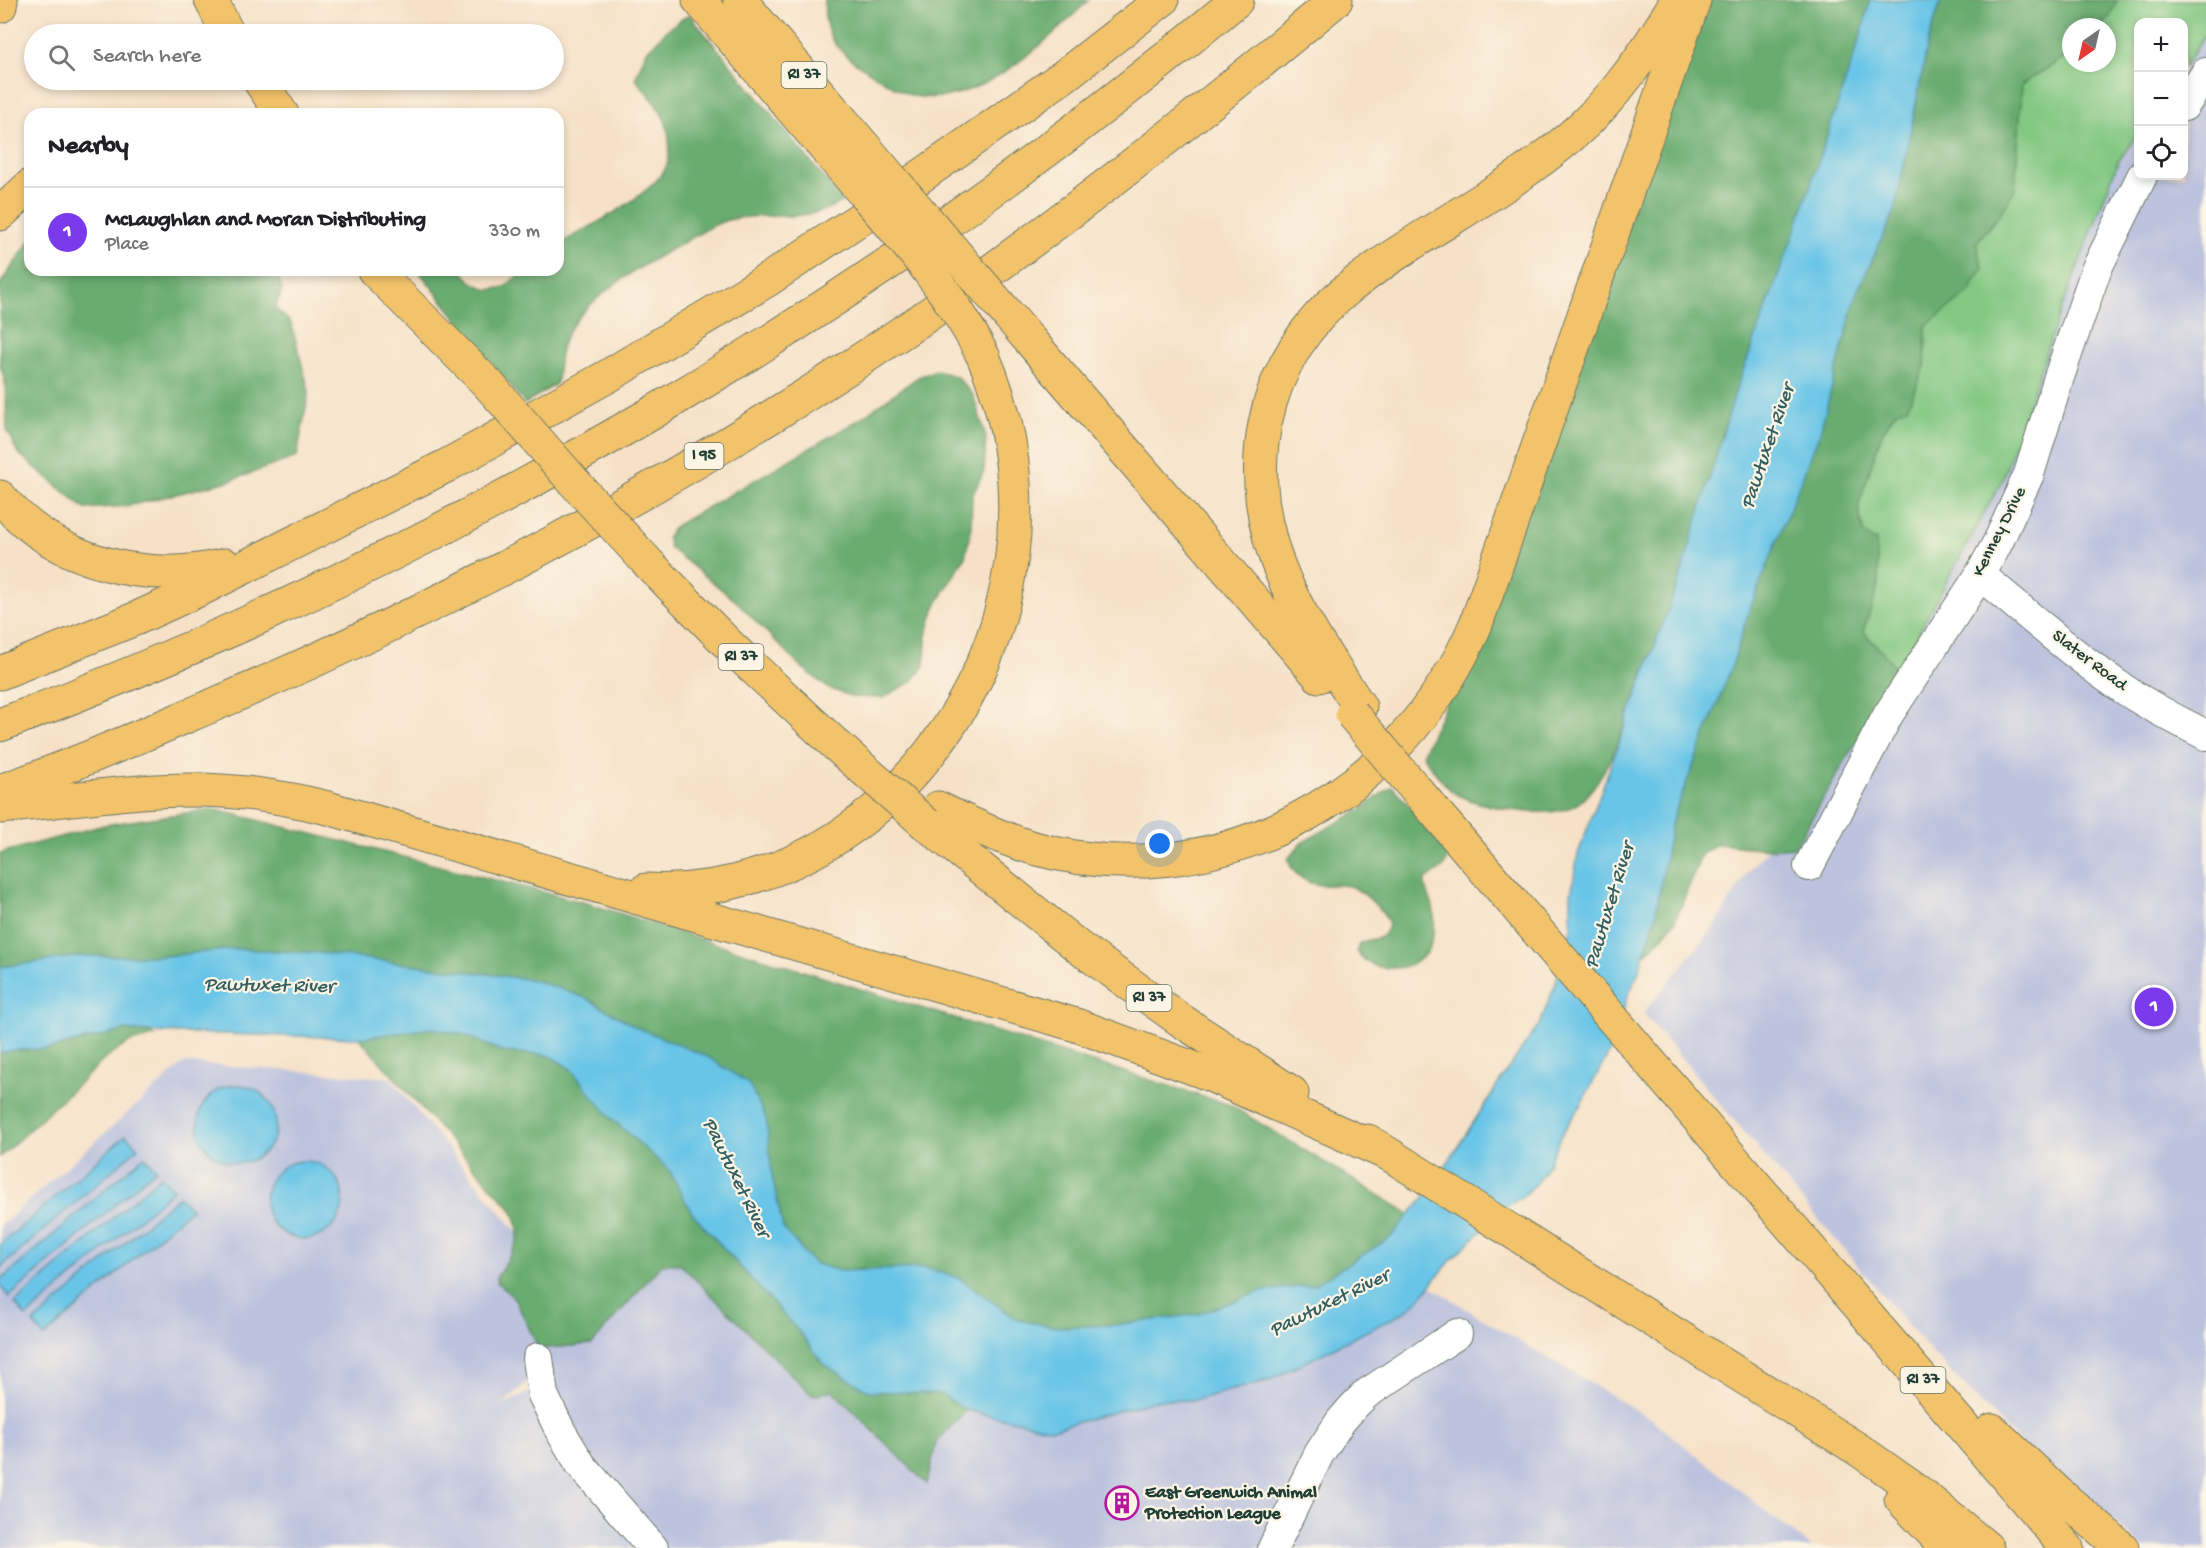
<!DOCTYPE html>
<html lang="en">
<head>
<meta charset="utf-8">
<style>
	:root { --surface:#fff; --page:#f2f2f2; --text:#202124; --muted:#757577; --line:#e0e0e0; --accent:#7c3aed }
	body { margin:0; font-family:"Gochi Hand",sans-serif; background:var(--page); color:var(--text) }
	.controls { position:absolute; right:18px; top:18px; display:grid; overflow:hidden; border-radius:12px; box-shadow:0 3px 9px #0003 }
	.controls button { width:54px; height:54px; display:grid; place-items:center; padding:0; border:0; border-bottom:2px solid var(--line); background:var(--surface); color:var(--text); font:30px sans-serif }
	.compass { position:absolute; left:2062px; top:18px; width:54px; height:54px; border-radius:50%; background:var(--surface); box-shadow:0 3px 9px #0003; rotate:214deg }
	.you { position:absolute; left:1160px; top:844px; width:21px; height:21px; margin:-15px; border:4px solid #fff; border-radius:50%; background:#1a73e8; box-shadow:0 0 0 9px #1a73e833 }
	.badge { display:grid; place-items:center; width:39px; height:39px; border-radius:50%; background:var(--accent); color:#fff; font-size:20px; font-weight:700 }
	.pin { position:absolute; translate:-50% -50%; border:3px solid #fff; box-shadow:0 2px 6px #0006 }
	.list { margin:0; padding:0; list-style:none }
	h2 { display:flex; justify-content:space-between; align-items:center; height:78px; margin:0; padding:0 24px; font-size:26px }
	h2 small { font-size:20px; font-weight:400; color:var(--muted) }
	.list li { display:grid; grid-template-columns:39px 1fr auto; gap:18px; align-items:center; box-sizing:border-box; height:90px; padding:0 24px; border-top:2px solid var(--line) }
	.list b { display:block; font-size:22px; white-space:nowrap }
	.list p { margin:0; font-size:20px; white-space:nowrap; color:var(--muted) }
	.list em { font-size:20px; font-style:normal; color:var(--muted) }
	.icon { flex:none; width:33px; height:33px; fill:none; stroke:currentColor; stroke-width:2; stroke-linecap:round; stroke-linejoin:round }
	.map { position:relative; flex:none; width:2206px; height:1548px; overflow:hidden }
	.search { position:absolute; background:var(--surface); box-shadow:0 3px 9px #0003; left:24px; top:24px; width:540px; height:66px; display:flex; align-items:center; gap:15px; box-sizing:border-box; padding:0 21px; border-radius:33px; color:var(--muted); font-size:22px }
	.panel { position:absolute; background:var(--surface); box-shadow:0 3px 9px #0003; left:24px; top:108px; width:540px; height:168px; border-radius:18px }
	.map>svg:first-child { display:block }
	.industrial { fill:#bdc3de; fill-rule:evenodd }
	.green { fill:#82c782; stroke:#50825b; stroke-width:1.5 }
	.forest { fill:#69ac70; stroke:#447452; stroke-width:1.5 }
	.water { fill:#69c5e7; stroke:#44818e; stroke-width:1.5 }
	.lines { fill:none; stroke-linecap:round; stroke-linejoin:round }
	.minor-casing { stroke:#6a7667; stroke-width:32 }
	.highway-casing { stroke:#6a7667; stroke-width:35 }
	.minor { stroke:#fff; stroke-width:30 }
	.highway { stroke:#f2c36a; stroke-width:33 }
	.highway-bridge-casing { stroke:#6a7667; stroke-width:35; stroke-linecap:butt }
	.highway-bridge { stroke:#f2c36a; stroke-width:33 }
	.labels { text-anchor:middle; dominant-baseline:central; stroke-width:4.5; stroke-linejoin:round; paint-order:stroke }
	.shield { fill:#fcf5e5; stroke:#617469; stroke-width:1.5 }
	.shield-label { font-size:16px; font-weight:bold; fill:#1f3d34 }
	.street-label { font-size:18px; fill:#1f3d34; stroke:#fcf5e5 }
	.poi-label { font-size:18px; font-weight:bold; fill:#1f3d34; stroke:#fcf5e5; text-anchor:start }
	.water-label { font-size:20px; font-style:italic; fill:#325f61; stroke:#fcf5e5 }
</style>
</head>
<body>
<div class="map">
<svg width="2206" height="1548" viewBox="0 0 2206 1548">
	<rect width="100%" height="100%" fill="#fcf5e5"/>
	<filter id="ink" filterUnits="userSpaceOnUse"><feTurbulence type="fractalNoise" baseFrequency=".0167" numOctaves="2"/><feDisplacementMap in="SourceGraphic" scale="12" xChannelSelector="R" yChannelSelector="G"/><feConvolveMatrix kernelMatrix="1 2 1 2 8 2 1 2 1" color-interpolation-filters="sRGB"/></filter>
	<filter id="wash" filterUnits="userSpaceOnUse"><feTurbulence type="fractalNoise" baseFrequency=".008" numOctaves="4" result="noise"/><feDisplacementMap in="SourceGraphic" scale="24" xChannelSelector="R" yChannelSelector="G"/><feGaussianBlur stdDeviation="1.35" result="paint"/><feColorMatrix in="noise" values="0 0 0 0 0 0 0 0 0 0 0 0 0 0 0 0 0 1.4 0 .05"/><feComposite in="paint" operator="in"/></filter>
	<g filter="url(#wash)">
		<rect width="100%" height="100%" fill="#f6e1c7"/>
		<g class="industrial">
			<path d="M2206,34V1548H2144L2015,1438L1930,1351L1643,1013L1715,926L1743,879L1754,864L1769,849L1795,847L1898,670L2002,481L2057,321L2118,162L2138,133V176H2184V67Z"/>
			<path d="M184,1063L390,1078L592,1323V1344L662,1264H680L811,1393L817,1395L832,1390L927,1483L936,1443L966,1410L1052,1429L1158,1400H1194L1422,1296L1429,1285L1484,1320L1651,1419L1812,1548H0V1226ZM538,1372L539,1387L501,1406Z"/>
		</g>
		<path class="green" d="M2117,0H2206V34L2184,67V22H2138V133L2118,162L2057,321L2002,481L1898,670L1863,631L1879,584L1872,540L1863,532L1858,506L1882,433L1925,366L1926,326L1972,285L1983,269L1975,247L1976,243L2015,188L2022,84L2071,53V63H2107V27H2099L2109,18Z"/>
		<g class="forest">
			<path d="M825,0H1089C1047,41 978,109 914,96C901,93 874,75 862,67C835,50 822,33 825,0Z"/>
			<path d="M1711,0H1870L1862,32L1799,220L1736,390L1681,575L1613,755C1604,771 1595,788 1581,801C1557,823 1482,808 1456,794C1445,788 1430,765 1422,755L1443,710Z"/>
			<path d="M1941,0H2117L2109,18L2099,27H2071V53L2022,84L2015,188L2005,207L1976,243L1983,269L1972,285L1971,291L1926,326L1925,366L1907,408L1895,412L1882,433L1858,506L1863,532L1872,540H1876L1879,584L1863,631L1898,670L1795,847L1769,849L1717,844L1702,854L1675,921L1660,940L1645,954L1654,923L1672,820L1732,666L1747,617L1820,432L1857,292L1895,211L1928,42Z"/>
			<path d="M689,14L843,201C804,225 775,211 733,219C718,221 701,233 688,240C648,262 590,293 567,334C559,348 558,368 557,383L525,404L418,270H461L472,282L488,290L505,287L524,270H558V245C588,227 646,199 664,171C672,159 670,133 665,121C658,105 646,91 635,79L646,52L668,29Z"/>
			<path d="M30,241V270H277L282,291L275,308L291,323L309,391L297,457L229,481L128,506L85,509L19,454L14,446L10,435L7,433L6,386L0,364V284Z"/>
			<path d="M937,370L957,377L973,395L986,436L984,471L972,496L971,530L965,557L935,607L926,636L925,666L911,682L883,698L853,697L828,688L799,665L737,602L670,548L667,537L675,526L855,422L918,377Z"/>
			<path d="M1392,786L1445,847L1449,855L1443,868L1425,880C1424,890 1428,892 1431,901C1437,915 1435,938 1427,951C1414,973 1369,975 1357,951L1359,944C1374,935 1382,945 1389,923C1382,910 1366,893 1352,887C1343,883 1333,886 1324,885C1307,885 1292,874 1288,859L1301,843L1360,810Z"/>
			<path d="M213,809L587,903L1230,1105L1411,1215L1390,1238L1314,1285L1262,1291L1199,1314L1115,1325L1055,1327L1018,1320L959,1278L927,1268L839,1271L813,1263L783,1228L772,1176L636,1027L586,998L534,980L320,953L236,949L166,956H83L0,967V853L104,825Z"/>
			<path d="M433,1028L465,1035L504,1052L549,1055L571,1069L609,1116L669,1170L692,1213L801,1334L823,1364L869,1391L941,1394L966,1410L936,1443L927,1484L832,1390L817,1395L811,1394L680,1264H662L592,1344L539,1349L515,1299L497,1282L496,1278C511,1252 527,1241 512,1210L359,1038Z"/>
			<path d="M126,1030L150,1032L155,1036L130,1042L105,1059L0,1157V1053L15,1050L48,1049Z"/>
		</g>
		<g class="water">
			<path d="M1870,0H1941L1928,42L1895,211L1857,292L1820,432L1747,617L1732,666L1672,820L1654,923L1636,979L1628,995L1610,1051L1579,1108L1561,1135L1546,1169L1536,1183L1525,1195L1506,1207L1452,1259L1422,1296L1405,1312L1270,1380L1194,1400H1158L1052,1429L966,1410L941,1394L869,1391L823,1364L801,1334L692,1213L669,1170L609,1116L571,1069L549,1055L504,1052L465,1035L433,1028L359,1038L150,1032L126,1030L48,1049L15,1050L0,1053V967L83,956H166L236,949L320,953L534,980L586,998L636,1027L708,1057L748,1083L766,1118L772,1176L783,1228L813,1263L840,1271L926,1268L959,1278L1018,1320L1055,1327L1115,1325L1199,1314L1262,1291L1314,1285L1390,1238L1430,1190L1502,1078L1540,1023L1555,985L1571,928V894L1578,854L1681,575L1736,390L1799,220L1862,32Z"/>
			<circle cx="237" cy="1124" r="39"/>
			<path d="M126,1135L138,1148L0,1268V1245Z"/>
			<path d="M144,1156L156,1169L9,1297L0,1286V1281Z"/>
			<circle cx="304" cy="1200" r="39"/>
			<path d="M161,1176L173,1190L26,1317L15,1303Z"/>
			<path d="M179,1196L191,1209L44,1337L33,1323Z"/>
		</g>
	</g>
	<g filter="url(#ink)">
		<g class="lines">
			<defs>
				<g id="minor">
					<path d="M2184,106L2206,73"/>
					<path d="M1980,575C2028,614 2074,656 2125,690C2151,707 2178,721 2206,735"/>
					<path d="M1809,866L1888,715L1980,575L1998,542L2029,474L2059,377L2096,270L2142,176"/>
					<path d="M538,1358L543,1395L561,1432L581,1465L653,1548"/>
					<path d="M1273,1548L1319,1454L1340,1422L1353,1407L1366,1394L1457,1334"/>
				</g>
				<g id="highway">
					<path d="M211,0L228,34"/>
					<path d="M699,0L842,168"/>
					<path d="M740,0L868,151"/>
					<path d="M0,6L1,0"/>
					<path d="M259,80L282,114"/>
					<path d="M0,214L30,186"/>
					<path d="M374,270L489,385"/>
					<path d="M1021,330L1319,676"/>
					<path d="M0,497C55,562 144,585 225,565"/>
					<path d="M650,565L731,647L836,745"/>
					<path d="M0,673L135,619L205,587L446,466L608,376L769,279L861,218L1064,76L1162,0"/>
					<path d="M1360,707C1333,666 1305,627 1285,581C1238,476 1258,360 1350,287C1420,232 1502,195 1570,137C1615,99 1648,50 1677,0"/>
					<path d="M0,725C450,556 869,308 1237,0"/>
					<path d="M0,791C69,767 136,738 204,709C473,595 732,453 971,285C1098,195 1218,99 1336,0"/>
					<path d="M1418,792L2067,1548"/>
					<path d="M0,807C64,801 128,790 192,790C239,790 284,797 328,808L1076,1025L1201,1071L1386,1153"/>
					<path d="M938,808C968,823 998,837 1030,847C1215,901 1403,797 1476,624L1694,0"/>
					<path d="M926,824L1081,949L1179,1019L1292,1093"/>
					<path d="M646,890C722,894 797,869 858,823C1001,715 1055,521 983,356"/>
					<path d="M1368,1141L1859,1450L1920,1493L1987,1548"/>
					<path d="M1992,1430L2056,1491L2122,1548"/>
					<path d="M1901,1499L1947,1548"/>
				</g>
			</defs>
			<use href="#minor" class="minor-casing"/>
			<use href="#highway" class="highway-casing"/>
			<use href="#minor" class="minor"/>
			<use href="#highway" class="highway"/>
			<defs>
				<g id="highway-bridge">
					<path d="M868,151L1021,330"/>
					<path d="M842,168C893,228 948,285 983,356"/>
					<path d="M489,385L582,491L650,565"/>
					<path d="M1352,714L1418,792"/>
					<path d="M836,745L926,824"/>
				</g>
			</defs>
			<use href="#highway-bridge" class="highway-bridge-casing"/>
			<use href="#highway-bridge" class="highway-bridge"/>
		</g>
	</g>
	<defs>
		<symbol id="building-ring" viewBox="-11 -11 22 22"><circle r="9.5" fill="#fcf5e5" stroke="#b5179e" stroke-width="1.5"/><path d="M-4-6H4V6H1V3H-1V6H-4ZM-2.5-4.3h1.7v1.8h-1.7ZM.8-4.3h1.7v1.8H.8ZM-2.5-1h1.7V.8h-1.7ZM.8-1h1.7V.8H.8Z" fill="#b5179e"/></symbol>
	</defs>
	<g fill-rule="evenodd">
		<use href="#building-ring" x="1103" y="1484" width="38" height="38"/>
	</g>
	<g class="labels">
		<g class="shield">
			<rect x="781.5" y="62" width="45" height="26" rx="4.5"/>
			<rect x="684.5" y="443" width="39" height="26" rx="4.5"/>
			<rect x="718.5" y="644" width="45" height="26" rx="4.5"/>
			<rect x="1126.5" y="985" width="45" height="26" rx="4.5"/>
			<rect x="1900.5" y="1367" width="45" height="26" rx="4.5"/>
		</g>
		<g class="shield-label">
			<text x="804" y="75">RI 37</text>
			<text x="704" y="456">I 95</text>
			<text x="741" y="657">RI 37</text>
			<text x="1149" y="998">RI 37</text>
			<text x="1923" y="1380">RI 37</text>
		</g>
		<g class="street-label">
			<text transform="translate(2000 532) rotate(-63)">Kenney Drive</text>
			<text transform="translate(2089 661) rotate(37)">Slater Road</text>
		</g>
		<g class="poi-label">
			<text x="1145" y="1493">East Greenwich Animal<tspan x="1145" dy="21">Protection League</tspan></text>
		</g>
		<g class="water-label">
			<text transform="translate(1769 447) rotate(-71)">Pawtuxet River</text>
			<text transform="translate(1611 906) rotate(-73)">Pawtuxet River</text>
			<text transform="translate(269 987) rotate(1)">Pawtuxet River</text>
			<text transform="translate(735 1178) rotate(64)">Pawtuxet River</text>
			<text transform="translate(1330 1304) rotate(-26)">Pawtuxet River</text>
		</g>
	</g>
</svg>
<div class="controls">
<button>+</button>
<button>−</button>
<button><svg class="icon" aria-label="locate" viewBox="0 0 24 24"><circle cx="12" cy="12" r="6"/><path d="M12 2v4M12 18v4M2 12h4M18 12h4"/></svg></button>
</div>
<svg class="compass" viewBox="-18 -18 36 36"><path d="M0-13l5 13h-10z" fill="#e53935"/><path d="M0 13l5-13h-10z" fill="#757577"/></svg>
<div class="you"></div>
<div class="pin badge" style="left:2154px;top:1007px">1</div>
<div class="search"><svg class="icon" aria-label="search" viewBox="0 0 24 24"><circle cx="10" cy="10" r="6"/><path d="M15 15l6 6"/></svg>Search here</div>
<section class="panel">
<h2>Nearby<small></small></h2>
<ul class="list">
<li><span class="badge">1</span><div><b>McLaughlan and Moran Distributing</b><p>Place</p></div><em>330 m</em></li>
</ul>
</section>
</div>
</body>
</html>
